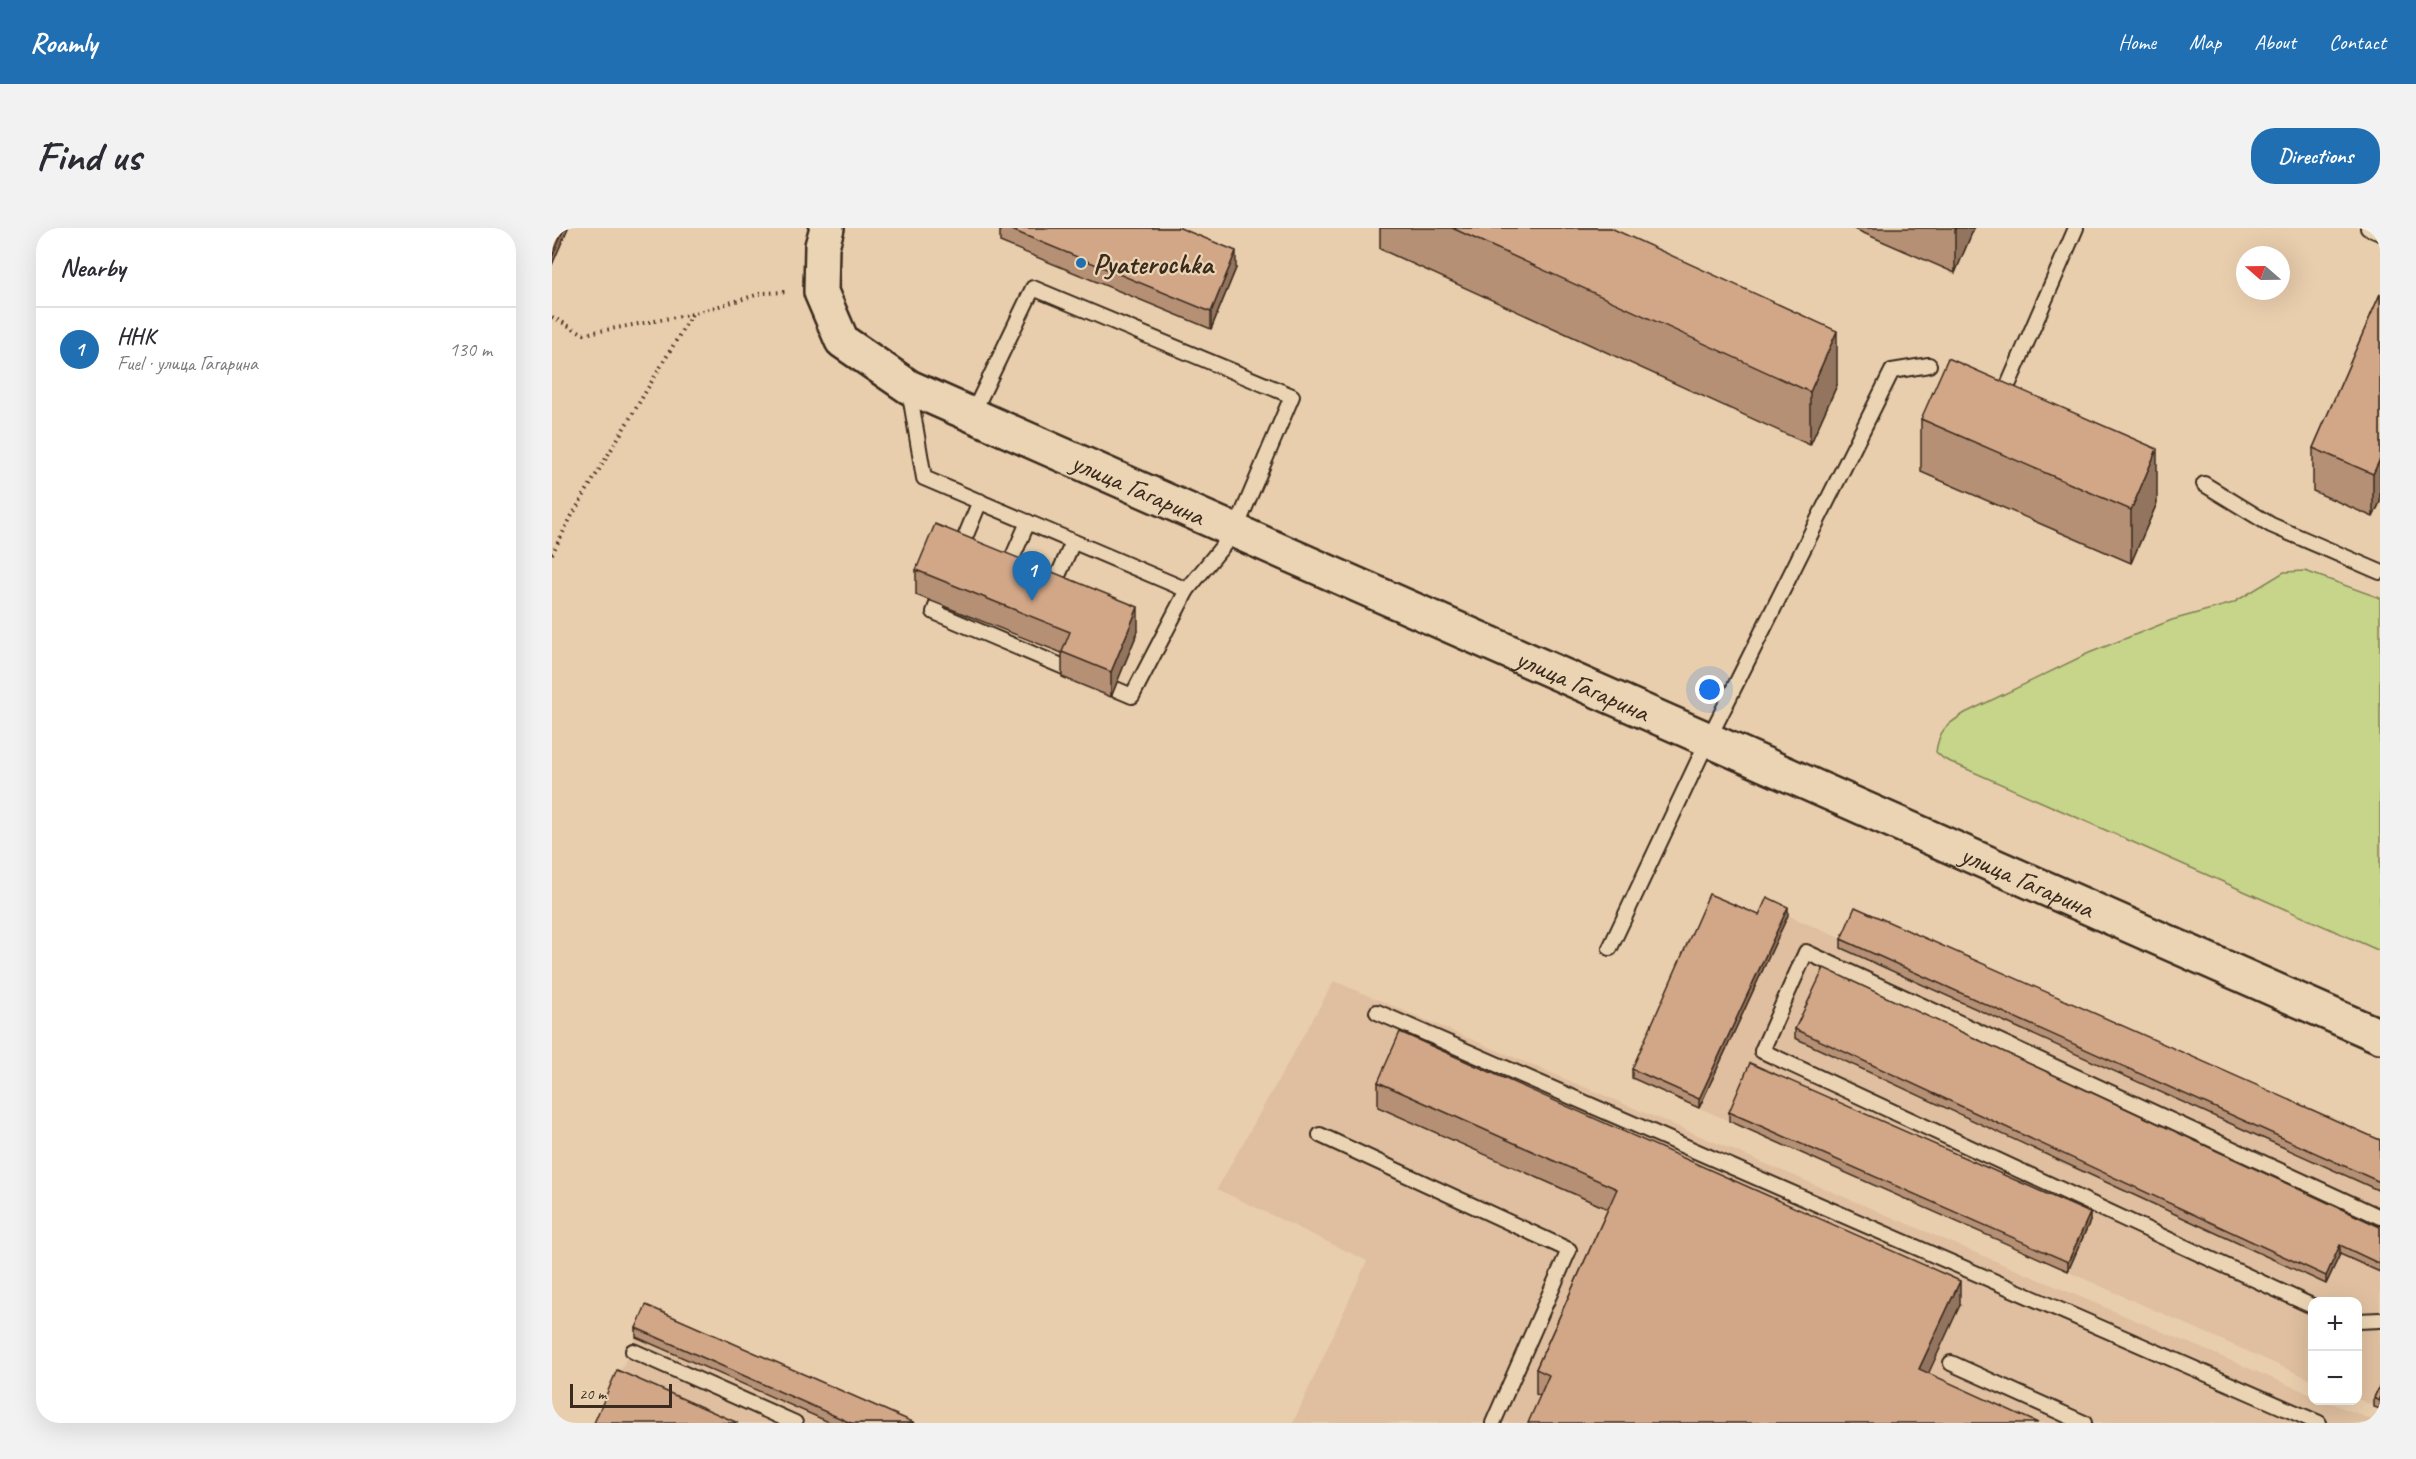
<!DOCTYPE html>
<html lang="en">
<head>
<meta charset="utf-8">
<style>
	:root { --surface:#fff; --page:#f2f2f3; --text:#2b2b33; --muted:#7c7c81; --line:#e1e1e2; --accent:#1f6fb2 }
	body { margin:0; font-family:Caveat,sans-serif; background:var(--page); color:var(--text) }
	.controls { position:absolute; right:18px; bottom:18px; display:grid; overflow:hidden; border-radius:12px; box-shadow:0 6px 24px #0002 }
	.controls button { width:54px; height:54px; display:grid; place-items:center; padding:0; border:0; border-bottom:2px solid var(--line); background:var(--surface); color:var(--text); font:30px sans-serif }
	.compass { position:absolute; left:1684px; top:18px; width:54px; height:54px; border-radius:50%; background:var(--surface); box-shadow:0 6px 24px #0002; rotate:290deg }
	.scale { position:absolute; left:18px; bottom:15px; width:102px; box-sizing:border-box; padding-left:6px; border:3px solid #3b2a1e; border-top:0; font-size:16px; line-height:21px; white-space:nowrap; color:#3b2a1e; -webkit-text-stroke:4px #ead4b3; paint-order:stroke }
	.you { position:absolute; left:1158px; top:462px; width:21px; height:21px; margin:-15px; border:4px solid #fff; border-radius:50%; background:#1a73e8; box-shadow:0 0 0 9px #1a73e833 }
	.badge { display:grid; place-items:center; width:39px; height:39px; border-radius:50%; background:var(--accent); color:#fff; font-size:20px; font-weight:700 }
	.pin { position:absolute; translate:-50% -50px; filter:drop-shadow(0 2px 3px #0008) }
	.pin::after { content:''; position:absolute; top:32px; width:21px; height:18px; background:inherit; clip-path:polygon(0 0,100% 0,50% 100%) }
	.list { margin:0; padding:0; list-style:none }
	h2 { display:flex; justify-content:space-between; align-items:center; height:78px; margin:0; padding:0 24px; font-size:26px }
	h2 small { font-size:20px; font-weight:400; color:var(--muted) }
	.list li { display:grid; grid-template-columns:39px 1fr auto; gap:18px; align-items:center; box-sizing:border-box; height:84px; padding:0 24px; border-top:2px solid var(--line) }
	.list b { display:block; font-size:22px; white-space:nowrap }
	.list p { margin:0; font-size:20px; white-space:nowrap; color:var(--muted) }
	.list em { font-size:20px; font-style:normal; color:var(--muted) }
	.map { position:relative; flex:none; width:1828px; height:1195px; overflow:hidden; border-radius:24px }
	header { display:flex; align-items:center; gap:36px; box-sizing:border-box; height:84px; padding:0 30px; background:var(--accent); color:#fff }
	header strong { font-size:28px }
	nav { display:flex; gap:33px; margin-inline-start:auto; font-size:21px }
	.intro { display:flex; align-items:center; justify-content:space-between; box-sizing:border-box; height:144px; padding:0 36px }
	h1 { margin:0; font-size:42px }
	.button { padding:15px 27px; border-radius:24px; background:var(--accent); color:#fff; font-size:21px; font-weight:700 }
	main { display:flex; gap:36px; padding:0 36px }
	aside { flex:1; background:var(--surface); border-radius:24px; box-shadow:0 6px 24px #0002 }
	.map>svg:first-child { display:block }
	.built { fill:#dfbf9f }
	.green { fill:#c6d589; stroke:#808054; stroke-width:1.5 }
	.lines { fill:none; stroke-linecap:round; stroke-linejoin:round }
	.lane-casing { stroke:#3b2a1e; stroke-width:18 }
	.secondary-casing { stroke:#3b2a1e; stroke-width:38 }
	.path { stroke:#3b2a1e; stroke-width:4; stroke-dasharray:1.5 4.5; stroke-linecap:butt }
	.lane { stroke:#ead4b3; stroke-width:14 }
	.secondary { stroke:#ead4b3; stroke-width:33 }
	.wall { fill:#b59075; stroke:#3b2a1e; stroke-width:1.5 }
	.shaded-wall { fill:#93755f; stroke:#3b2a1e; stroke-width:1.5 }
	.building { fill:#d2a788; stroke:#3b2a1e; stroke-width:1.5 }
	.poi-dot { fill:#1f6fb2; stroke:#ead4b3; stroke-width:2 }
	.labels { text-anchor:middle; dominant-baseline:central; stroke-width:4.5; stroke-linejoin:round; paint-order:stroke }
	.poi-label { font-size:28px; font-weight:bold; fill:#3b2a1e; stroke:#ead4b3; text-anchor:start }
	.street-label { font-size:28px; fill:#3b2a1e; stroke:#ead4b3 }
</style>
</head>
<body>
<header>
<strong>Roamly</strong>
<nav><a>Home</a><a>Map</a><a>About</a><a>Contact</a></nav>
</header>
<div class="intro"><h1>Find us</h1><a class="button">Directions</a></div>
<main>
<aside>
<h2>Nearby<small></small></h2>
<ul class="list">
<li><span class="badge">1</span><div><b>ННК</b><p>Fuel · улица Гагарина</p></div><em>130 m</em></li>
</ul>
</aside>
<div class="map">
<svg width="1828" height="1195" viewBox="0 0 1828 1195">
	<rect width="100%" height="100%" fill="#e9cead"/>
	<filter id="ink" filterUnits="userSpaceOnUse"><feTurbulence type="fractalNoise" baseFrequency=".0167" numOctaves="2"/><feDisplacementMap in="SourceGraphic" scale="12" xChannelSelector="R" yChannelSelector="G"/><feConvolveMatrix kernelMatrix="1 2 1 2 8 2 1 2 1" color-interpolation-filters="sRGB"/></filter>
	<g filter="url(#ink)">
		<g class="built">
			<path d="M1215,678L1292,712L1828,920V1181L1806,1171V1074H1760V1152L1080,850L1207,696Z"/>
			<path d="M782,753L1760,1167V1172L1774,1173L1828,1195H741L815,1033L665,961Z"/>
			<path d="M94,1085L343,1195H46Z"/>
		</g>
		<path class="green" d="M1753,343L1828,370V723L1392,531L1384,524C1387,502 1394,497 1413,485L1537,425L1620,392L1681,375L1732,344Z"/>
		<g class="lines">
			<defs>
				<g id="lane">
					<path d="M1816,0L1828,5"/>
					<path d="M357,161L372,250L635,362L683,303L740,168L481,60L420,187"/>
					<path d="M1451,169L1524,0"/>
					<path d="M1652,256L1719,297L1828,344"/>
					<path d="M407,324L428,273"/>
					<path d="M454,344L476,294"/>
					<path d="M392,358L382,384L526,445"/>
					<path d="M500,361L521,314"/>
					<path d="M547,454L580,468L635,362"/>
					<path d="M1058,720L1156,512L1340,143L1377,137"/>
					<path d="M825,784L1767,1195"/>
					<path d="M768,907L1017,1022L941,1195"/>
					<path d="M1760,1078L1210,823L1254,724L1828,989"/>
					<path d="M1806,1093L1828,1092"/>
					<path d="M81,1123L243,1195"/>
					<path d="M1399,1135L1532,1195"/>
				</g>
				<g id="secondary">
					<path id="s1" d="M275,0L270,18L269,64L290,113L357,159L1828,808"/>
				</g>
			</defs>
			<use href="#lane" class="lane-casing"/>
			<use href="#secondary" class="secondary-casing"/>
			<g class="path">
				<path d="M0,89L32,106L140,86L211,65L235,64"/>
				<path d="M0,326L19,289L140,86"/>
			</g>
			<use href="#lane" class="lane"/>
			<use href="#secondary" class="secondary"/>
		</g>
		<g class="wall">
			<path d="M448,0H628L684,40L659,101L448,14Z"/>
			<path d="M828,0H1059L1285,157L1258,217L828,21Z"/>
			<path d="M1300,0H1422L1403,45Z"/>
			<path d="M1828,66V274L1821,289L1761,263V220Z"/>
			<path d="M1369,191L1605,275L1579,335L1369,244Z"/>
			<path d="M364,342L586,403L559,469L510,449V425L364,367Z"/>
			<path d="M1236,687L1147,880L1080,850V841Z"/>
			<path d="M1289,711L1828,912V963L1289,720Z"/>
			<path d="M1243,801L1828,999V1044L1788,1026L1774,1056L1243,810Z"/>
			<path d="M826,854L1408,1077L988,1168L984,1166V1141L1056,981L826,879Z"/>
			<path d="M1177,884L1538,993L1516,1043L1177,893Z"/>
			<path d="M84,1100L363,1195H279L84,1109Z"/>
			<path d="M1828,1157V1181L1822,1179V1170Z"/>
		</g>
		<g class="shaded-wall">
			<path d="M12,0H16L0,37V29Z"/>
			<path d="M1404,0H1422L1403,45V2Z"/>
			<path d="M684,23V40L659,101V84Z"/>
			<path d="M1285,103V157L1258,217V164Z"/>
			<path d="M1605,221V275L1579,335V282Z"/>
			<path d="M1828,231V274L1821,289V246Z"/>
			<path d="M586,379V403L559,469V444Z"/>
			<path d="M1236,679V687L1147,880V871Z"/>
			<path d="M1538,985V993L1516,1043V1034Z"/>
			<path d="M1788,1017V1026L1774,1056V1048Z"/>
			<path d="M1408,1053V1077L1367,1166V1141Z"/>
		</g>
		<g class="building">
			<path d="M0,0H12L0,29Z"/>
			<path d="M455,0H628L684,23L659,84Z"/>
			<path d="M900,0H1059L1285,103L1258,164Z"/>
			<path d="M1828,66V231L1821,246L1761,220Z"/>
			<path d="M1396,130L1605,221L1579,282L1369,191Z"/>
			<path d="M383,296L586,379L559,444L510,424L518,404L364,342Z"/>
			<path d="M1157,666L1207,687L1215,669L1236,679L1147,871L1080,841Z"/>
			<path d="M1303,679L1828,912V954L1289,711Z"/>
			<path d="M1272,740L1828,999V1036L1788,1017L1774,1048L1243,801Z"/>
			<path d="M848,804L1408,1053L1367,1141L1486,1195H976L997,1147L984,1141L1065,961L826,854Z"/>
			<path d="M1198,835L1538,985L1516,1034L1177,884Z"/>
			<path d="M94,1077L363,1195H299L84,1100Z"/>
			<path d="M65,1142L186,1195H42Z"/>
			<path d="M1828,1157V1173L1822,1170Z"/>
		</g>
	</g>
	<circle class="poi-dot" cx="529" cy="35" r="6"/>
	<g class="labels">
		<g class="poi-label">
			<text x="541" y="35">Pyaterochka</text>
		</g>
		<g class="street-label">
			<text stroke="none"><textPath href="#s1" startOffset="450">улица Гагарина</textPath></text>
			<text stroke="none"><textPath href="#s1" startOffset="936">улица Гагарина</textPath></text>
			<text stroke="none"><textPath href="#s1" startOffset="1422">улица Гагарина</textPath></text>
		</g>
	</g>
</svg>
<div class="controls">
<button>+</button>
<button>−</button>
</div>
<svg class="compass" viewBox="-18 -18 36 36"><path d="M0-13l5 13h-10z" fill="#e53935"/><path d="M0 13l5-13h-10z" fill="#7c7c81"/></svg>
<div class="scale">20 m</div>
<div class="you"></div>
<div class="pin badge" style="left:480px;top:373px">1</div>
</div>
</main>
</body>
</html>
